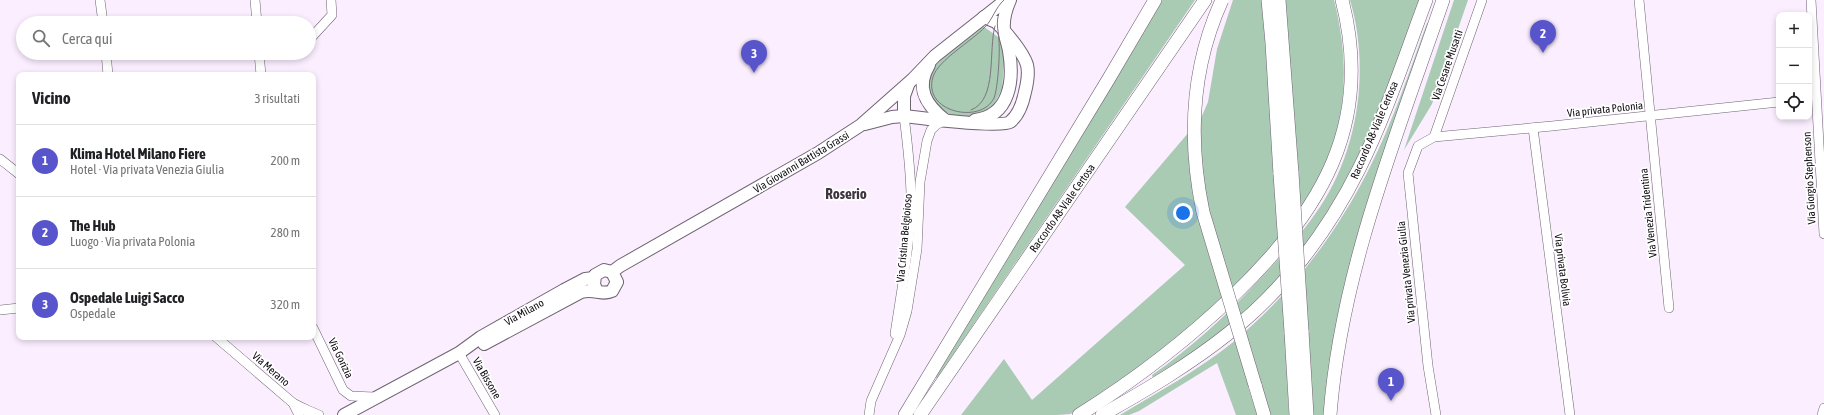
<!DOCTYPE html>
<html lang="it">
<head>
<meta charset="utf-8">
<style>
	:root { --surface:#fff; --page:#f6f6f6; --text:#202124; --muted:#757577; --line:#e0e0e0; --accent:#5855cc }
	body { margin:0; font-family:"Asap Condensed",sans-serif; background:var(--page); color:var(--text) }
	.controls { position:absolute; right:12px; top:12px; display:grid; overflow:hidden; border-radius:8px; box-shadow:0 2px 6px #0003 }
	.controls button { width:36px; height:36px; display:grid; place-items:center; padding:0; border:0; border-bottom:1px solid var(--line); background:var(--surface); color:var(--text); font:20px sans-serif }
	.you { position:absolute; left:1183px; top:213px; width:14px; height:14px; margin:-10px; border:3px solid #fff; border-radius:50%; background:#1a73e8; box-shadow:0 0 0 6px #1a73e833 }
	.badge { display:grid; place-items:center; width:26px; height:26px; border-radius:50%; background:var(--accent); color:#fff; font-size:13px; font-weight:700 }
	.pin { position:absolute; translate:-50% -33px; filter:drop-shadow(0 1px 2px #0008) }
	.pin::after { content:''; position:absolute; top:21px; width:14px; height:12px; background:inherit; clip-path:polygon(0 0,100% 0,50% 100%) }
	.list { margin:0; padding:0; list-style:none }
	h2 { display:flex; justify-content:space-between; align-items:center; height:52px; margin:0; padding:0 16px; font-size:17px }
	h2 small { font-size:13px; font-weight:400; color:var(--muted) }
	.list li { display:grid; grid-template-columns:26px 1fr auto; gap:12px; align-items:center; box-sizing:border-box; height:72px; padding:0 16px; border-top:1px solid var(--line) }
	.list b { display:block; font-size:15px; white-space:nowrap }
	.list p { margin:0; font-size:13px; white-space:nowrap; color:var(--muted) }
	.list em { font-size:13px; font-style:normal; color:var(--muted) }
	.icon { flex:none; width:22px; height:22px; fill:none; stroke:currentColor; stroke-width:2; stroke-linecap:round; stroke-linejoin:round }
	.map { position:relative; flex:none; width:1824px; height:415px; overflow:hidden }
	.search { position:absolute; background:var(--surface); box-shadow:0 2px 6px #0003; left:16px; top:16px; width:300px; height:44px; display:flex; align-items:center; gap:10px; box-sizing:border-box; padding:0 14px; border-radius:22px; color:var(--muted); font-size:15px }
	.panel { position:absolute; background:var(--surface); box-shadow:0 2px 6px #0003; left:16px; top:72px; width:300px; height:268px; border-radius:8px }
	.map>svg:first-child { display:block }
	.green { fill:#a9cab3 }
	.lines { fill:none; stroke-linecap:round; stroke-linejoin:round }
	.minor-casing { stroke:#6f6472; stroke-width:10 }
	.major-casing { stroke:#6f6472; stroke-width:14 }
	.highway-casing { stroke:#6f6472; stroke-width:14 }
	.minor { stroke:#fff; stroke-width:9 }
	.major { stroke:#fff; stroke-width:12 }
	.highway { stroke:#fff; stroke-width:13 }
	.tram { stroke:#7d7580; stroke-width:1 }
	.highway-bridge-casing { stroke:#6f6472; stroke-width:14; stroke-linecap:butt }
	.highway-bridge { stroke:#fff; stroke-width:13 }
	.labels { text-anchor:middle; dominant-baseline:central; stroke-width:3.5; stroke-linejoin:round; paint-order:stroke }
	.street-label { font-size:11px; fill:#0f0b11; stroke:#fff }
	.district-label { font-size:15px; font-weight:bold; fill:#3f3542; stroke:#fff }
</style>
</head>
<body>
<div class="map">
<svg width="1824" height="415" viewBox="0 0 1824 415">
	<rect width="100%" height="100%" fill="#fbeeff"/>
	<g class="green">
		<path d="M1160,0H1195L937,378L934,377Z"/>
		<path d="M1233,0H1261L1262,5L1284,0H1334C1362,112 1329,186 1252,268C1224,298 1193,327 1160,352C1138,368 1117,384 1094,399C1087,404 1078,411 1070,414C1063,415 1052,415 1044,415C1017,415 989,415 961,415L1004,359L1032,400L1185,265L1125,207L1201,118L1208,102L1217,49Z"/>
		<path d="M1350,0H1421C1394,71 1369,143 1331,208C1300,260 1254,307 1207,344C1190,357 1171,367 1153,378L1152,375C1191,348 1226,316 1258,281C1280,258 1302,234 1320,207C1359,148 1370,67 1350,0Z"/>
		<path d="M1454,0H1468L1432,104L1404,150Z"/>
		<path d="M1427,23L1430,24L1360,230L1324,415H1313L1285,332L1289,415H1268L1259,382L1248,387L1257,415H1236L1217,363L1139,411L1129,415H1120C1158,392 1197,371 1232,343C1289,296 1336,235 1369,169C1393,122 1409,72 1427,23Z"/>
		<path d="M980,24L1001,39L1005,50L1002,89L994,105L989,110L972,117L952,115L941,110L929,96V73L938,60Z"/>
	</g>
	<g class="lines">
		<defs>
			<g id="minor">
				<path d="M100,0L103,23"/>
				<path d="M255,0L257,23"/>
				<path d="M1639,0L1669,308"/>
				<path d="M1811,0L1824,234"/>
				<path d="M309,40L332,15L331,0"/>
				<path d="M106,53L108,75"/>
				<path d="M259,53L261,75"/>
				<path d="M1533,128L1570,415"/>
				<path d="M1434,137L1482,0"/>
				<path d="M0,159L19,174"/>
				<path d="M0,310L19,308"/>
				<path d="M313,328L343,390L351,396L374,397"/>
				<path d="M895,334C901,293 909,252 911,211C912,180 908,147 904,116"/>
				<path d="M216,337L293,403L305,409L309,415"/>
				<path d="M459,353L495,415"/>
				<path d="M293,403L299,415"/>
				<path d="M305,409L319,415"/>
				<path d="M869,415L871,401L900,335L907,311L917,249L920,182L927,141L931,130L936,125L945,120"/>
				<path d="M1436,415L1428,366L1408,173L1418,146L1434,137L1552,126L1779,102"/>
				<path d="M1822,415L1824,408"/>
			</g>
			<g id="major">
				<path d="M929,65C915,88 926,105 945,120"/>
				<path d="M904,116V96L908,85"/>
				<path d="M975,120C1010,116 1014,80 1009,51C1008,44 1005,37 1004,30C1003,20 1006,9 1010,0"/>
				<path d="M865,124L892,117L904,116C920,118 1001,128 1010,122C1019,115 1023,102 1025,92C1027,84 1029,73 1027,65C1024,54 1008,35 1001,27L996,22L984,17"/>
				<path d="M612,272L620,266L818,153L861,125L913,79L935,56L1006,0"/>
				<path d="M484,344L581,292C594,288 602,296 612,291L617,282L612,272L604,270L595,275L594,285L597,291"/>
				<path d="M344,415L459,353L481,337L564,290L585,279L594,278"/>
			</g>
			<g id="highway">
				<path d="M1268,0L1272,43L1280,174"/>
				<path d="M1279,0L1292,173"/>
				<path d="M1302,331L1307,415"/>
				<path d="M1291,332L1296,415"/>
				<path d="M1255,385L1264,415"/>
				<path d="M905,415L1108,80L1155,0"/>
				<path d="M920,415L1205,0"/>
				<path d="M1079,415C1135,380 1186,341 1234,295C1321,211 1374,124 1342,0"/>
				<path d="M1102,415C1146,390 1189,365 1229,333C1284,290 1328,231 1359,169C1386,115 1405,56 1426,0"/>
				<path d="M1330,415C1341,271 1397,135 1443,0"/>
			</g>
		</defs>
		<use href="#minor" class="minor-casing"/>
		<use href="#major" class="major-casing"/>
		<use href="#highway" class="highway-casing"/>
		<use href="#minor" class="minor"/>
		<use href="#major" class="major"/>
		<use href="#highway" class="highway"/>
		<g class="tram">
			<path d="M998,17C996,26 999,32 999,41C1000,53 998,88 994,98C981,125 922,112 933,77C938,60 972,41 985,27C993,19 995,8 1004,0"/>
			<path d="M971,110C998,100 988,50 995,26"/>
		</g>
		<defs>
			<g id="highway-bridge">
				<path d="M1222,0C1191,68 1188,140 1203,212L1255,385"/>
				<path d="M1292,173L1302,331"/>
				<path d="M1280,174L1291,332"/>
			</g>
		</defs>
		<use href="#highway-bridge" class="highway-bridge-casing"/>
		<use href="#highway-bridge" class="highway-bridge"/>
	</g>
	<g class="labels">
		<g class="street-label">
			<text transform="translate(1447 65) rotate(-71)">Via Cesare Musatti</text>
			<text transform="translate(1605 109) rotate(-6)">Via privata Polonia</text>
			<text transform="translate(1374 130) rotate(-67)">Raccordo A8-Viale Certosa</text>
			<text transform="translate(801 162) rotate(-31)">Via Giovanni Battista Grassi</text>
			<text transform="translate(1809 178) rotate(-93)">Via Giorgio Stephenson</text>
			<text transform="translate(1062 208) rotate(-55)">Raccordo A8-Viale Certosa</text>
			<text transform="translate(1648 213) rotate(-96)">Via Venezia Tridentina</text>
			<text transform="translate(904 238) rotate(-85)">Via Cristina Belgioioso</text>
			<text transform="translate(1563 270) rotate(83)">Via privata Bolivia</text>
			<text transform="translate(1406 272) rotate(-96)">Via privata Venezia Giulia</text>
			<text transform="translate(524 312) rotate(-29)">Via Milano</text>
			<text transform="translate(341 358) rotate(64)">Via Gorizia</text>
			<text transform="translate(271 369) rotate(41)">Via Merano</text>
			<text transform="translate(487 378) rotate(60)">Via Bissone</text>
		</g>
		<g class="district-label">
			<text x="846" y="193">Roserio</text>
		</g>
	</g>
</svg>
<div class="controls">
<button>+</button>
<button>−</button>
<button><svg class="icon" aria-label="locate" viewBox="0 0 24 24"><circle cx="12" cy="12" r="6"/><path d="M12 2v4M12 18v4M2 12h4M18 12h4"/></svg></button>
</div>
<div class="you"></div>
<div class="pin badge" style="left:1391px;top:401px">1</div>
<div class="pin badge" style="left:1543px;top:53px">2</div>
<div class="pin badge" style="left:754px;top:73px">3</div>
<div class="search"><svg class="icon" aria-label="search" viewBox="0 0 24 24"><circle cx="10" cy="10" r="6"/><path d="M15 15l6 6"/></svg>Cerca qui</div>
<section class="panel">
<h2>Vicino<small>3 risultati</small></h2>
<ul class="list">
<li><span class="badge">1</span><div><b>Klima Hotel Milano Fiere</b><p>Hotel · Via privata Venezia Giulia</p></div><em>200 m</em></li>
<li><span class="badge">2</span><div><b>The Hub</b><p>Luogo · Via privata Polonia</p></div><em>280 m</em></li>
<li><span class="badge">3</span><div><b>Ospedale Luigi Sacco</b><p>Ospedale</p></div><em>320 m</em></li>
</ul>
</section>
</div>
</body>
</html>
